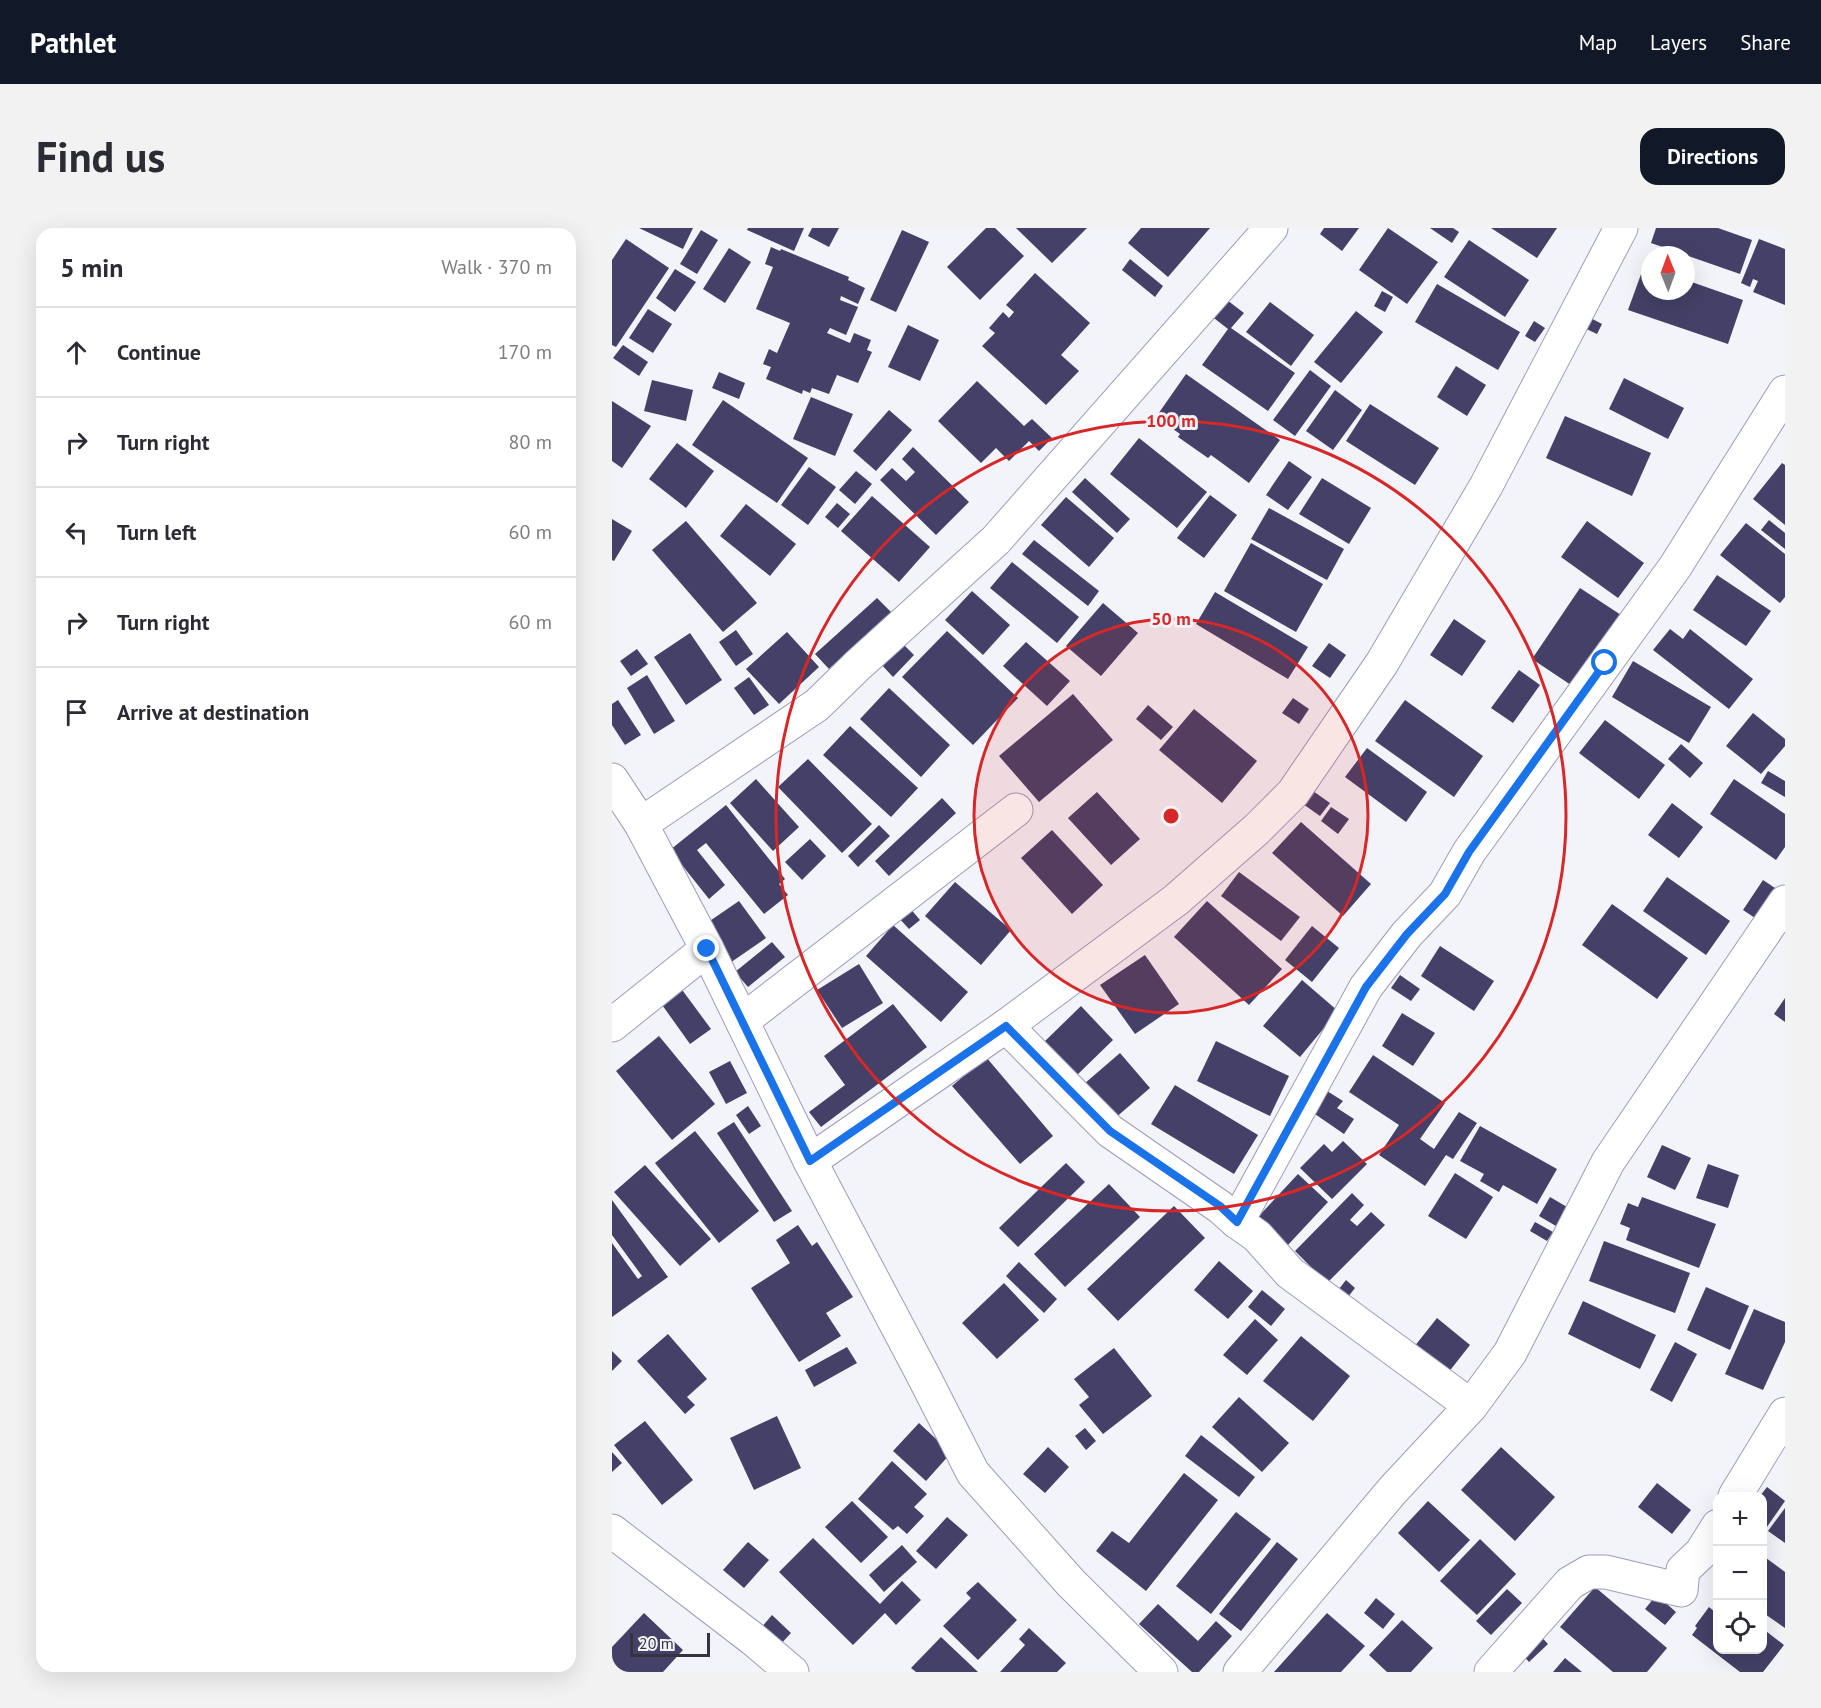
<!DOCTYPE html>
<html lang="en">
<head>
<meta charset="utf-8">
<style>
	:root { --surface:#fff; --page:#f2f2f3; --text:#2b2b33; --muted:#7c7c81; --line:#e1e1e2; --accent:#111827 }
	body { margin:0; font-family:"PT Sans",sans-serif; background:var(--page); color:var(--text) }
	.controls { position:absolute; right:18px; bottom:18px; display:grid; overflow:hidden; border-radius:12px; box-shadow:0 6px 24px #0002 }
	.controls button { width:54px; height:54px; display:grid; place-items:center; padding:0; border:0; border-bottom:2px solid var(--line); background:var(--surface); color:var(--text); font:30px sans-serif }
	.compass { position:absolute; left:1029px; top:18px; width:54px; height:54px; border-radius:50%; background:var(--surface); box-shadow:0 6px 24px #0002; rotate:359deg }
	.scale { position:absolute; left:18px; bottom:15px; width:80px; box-sizing:border-box; padding-left:6px; border:3px solid #343441; border-top:0; font-size:16px; line-height:21px; white-space:nowrap; color:#343441; -webkit-text-stroke:4px #f3f3fa; paint-order:stroke }
	.stop { position:absolute; width:18px; height:18px; margin:-14px; border:4px solid #1a73e8; border-radius:50%; background:#fff }
	.stop.end { background:#1a73e8; border-color:#fff; box-shadow:0 2px 6px #0008 }
	.list { margin:0; padding:0; list-style:none }
	h2 { display:flex; justify-content:space-between; align-items:center; height:78px; margin:0; padding:0 24px; font-size:26px }
	h2 small { font-size:20px; font-weight:400; color:var(--muted) }
	.list li { display:grid; grid-template-columns:39px 1fr auto; gap:18px; align-items:center; box-sizing:border-box; height:90px; padding:0 24px; border-top:2px solid var(--line) }
	.list b { display:block; font-size:22px; white-space:nowrap }
	.list em { font-size:20px; font-style:normal; color:var(--muted) }
	.icon { flex:none; width:33px; height:33px; fill:none; stroke:currentColor; stroke-width:2; stroke-linecap:round; stroke-linejoin:round }
	.map { position:relative; flex:none; width:1173px; height:1444px; overflow:hidden; border-radius:18px }
	header { display:flex; align-items:center; gap:36px; box-sizing:border-box; height:84px; padding:0 30px; background:var(--accent); color:#fff }
	header strong { font-size:28px }
	nav { display:flex; gap:33px; margin-inline-start:auto; font-size:21px }
	.intro { display:flex; align-items:center; justify-content:space-between; box-sizing:border-box; height:144px; padding:0 36px }
	h1 { margin:0; font-size:42px }
	.button { padding:15px 27px; border-radius:18px; background:var(--accent); color:#fff; font-size:21px; font-weight:700 }
	main { display:flex; gap:36px; padding:0 36px }
	aside { flex:1; background:var(--surface); border-radius:18px; box-shadow:0 6px 24px #0002 }
	.map>svg:first-child { display:block }
	.building { fill:#444067 }
	.lines { fill:none; stroke-linecap:round; stroke-linejoin:round }
	.minor-casing { stroke:#9e9cbc; stroke-width:35 }
	.minor { stroke:#fff; stroke-width:33 }
	.route { stroke:#1a73e8; stroke-width:8 }
	.ring { fill:none; stroke:#d62828; stroke-width:3 }
	.centre { fill:#d62828; stroke:#f3f3fa; stroke-width:3 }
	.ring-label { font-size:18px; text-anchor:middle; font-weight:bold; fill:#d62828; stroke:#f3f3fa; stroke-width:6; stroke-linejoin:round; paint-order:stroke }
</style>
</head>
<body>
<header>
<strong>Pathlet</strong>
<nav><a>Map</a><a>Layers</a><a>Share</a></nav>
</header>
<div class="intro"><h1>Find us</h1><a class="button">Directions</a></div>
<main>
<aside>
<h2>5 min<small>Walk · 370 m</small></h2>
<ul class="list">
<li><svg class="icon" aria-label="ahead" viewBox="0 0 24 24"><path d="M12 20V5M6 11l6-6 6 6"/></svg><div><b>Continue</b></div><em>170 m</em></li>
<li><svg class="icon" aria-label="right" viewBox="0 0 24 24"><path d="M7 20v-9h11M14 6l5 5-5 5"/></svg><div><b>Turn right</b></div><em>80 m</em></li>
<li><svg class="icon" aria-label="left" viewBox="0 0 24 24"><path d="M17 20v-9H6M10 6l-5 5 5 5"/></svg><div><b>Turn left</b></div><em>60 m</em></li>
<li><svg class="icon" aria-label="right" viewBox="0 0 24 24"><path d="M7 20v-9h11M14 6l5 5-5 5"/></svg><div><b>Turn right</b></div><em>60 m</em></li>
<li><svg class="icon" aria-label="arrive" viewBox="0 0 24 24"><path d="M6 21V4h12l-3 4 3 4H6"/></svg><div><b>Arrive at destination</b></div></li>
</ul>
</aside>
<div class="map">
<svg width="1173" height="1444" viewBox="0 0 1173 1444">
	<rect width="100%" height="100%" fill="#f3f3fa"/>
	<g class="building">
		<path d="M27,0H81L71,21Z"/>
		<path d="M136,0H192L182,23L135,2Z"/>
		<path d="M200,0H227L217,19L196,8Z"/>
		<path d="M374,0H383L412,28L368,72L335,39Z"/>
		<path d="M404,0H475L440,35Z"/>
		<path d="M529,0H598L556,49L516,15Z"/>
		<path d="M712,0H747L730,23L708,6Z"/>
		<path d="M776,0L826,34L795,76L747,42Z"/>
		<path d="M818,0H841L847,4L840,15Z"/>
		<path d="M879,0H945L925,30Z"/>
		<path d="M1044,0H1106L1140,12L1128,46L1039,15Z"/>
		<path d="M89,2L106,12L85,46L68,36Z"/>
		<path d="M290,2L317,14L284,84L258,72Z"/>
		<path d="M14,11L57,40L4,119L0,117V32Z"/>
		<path d="M1147,11L1173,21V77L1141,64L1146,53L1141,51L1138,59L1129,55Z"/>
		<path d="M857,12L917,52L893,89L832,49Z"/>
		<path d="M159,19L168,23L169,21L237,49L236,52L253,60L246,76L229,68L228,72L246,79L234,107L218,100L215,105L238,115L242,105L259,112L255,122L260,124L246,155L225,147L217,166L200,160L198,165L191,162L190,166L154,151L159,139L151,136L157,121L165,125L178,95L144,81L161,39L153,36Z"/>
		<path d="M117,20L139,34L113,75L91,61Z"/>
		<path d="M518,31L551,58L543,69L510,42Z"/>
		<path d="M1032,38L1038,40V63H1074V52L1131,72L1116,116L1016,82Z"/>
		<path d="M63,41L84,54L63,84L44,70Z"/>
		<path d="M423,45L478,95L449,127L467,143L434,177L370,118L383,105L377,100L391,84L397,90L402,84L394,77Z"/>
		<path d="M825,56L908,104L886,142L803,94Z"/>
		<path d="M770,63L781,69L773,84L762,78Z"/>
		<path d="M611,69L632,85L619,100L683,145L656,183L590,137L616,101L598,87Z"/>
		<path d="M658,74L702,107L679,138L634,104Z"/>
		<path d="M36,81L60,96L41,125L17,110Z"/>
		<path d="M744,83L771,104L729,155L702,134Z"/>
		<path d="M971,86L990,96L985,106L966,97Z"/>
		<path d="M922,93L933,100L923,114L913,108Z"/>
		<path d="M296,97L327,112L308,153L276,139Z"/>
		<path d="M11,117L36,134L27,148L1,130Z"/>
		<path d="M844,138L874,157L855,188L825,169Z"/>
		<path d="M698,142L719,158L683,208L661,192Z"/>
		<path d="M107,144L133,155L127,171L100,160Z"/>
		<path d="M574,146L668,212L637,255L599,227L596,230L566,209L568,206L544,189Z"/>
		<path d="M1012,150L1072,180L1056,211L997,181Z"/>
		<path d="M40,152L81,162L74,193L32,183Z"/>
		<path d="M365,153L412,198L420,191L440,210L427,223L417,213L397,233L384,220L369,235L326,193Z"/>
		<path d="M723,162L750,182L721,222L694,203Z"/>
		<path d="M199,169L241,186L223,228L181,211Z"/>
		<path d="M111,172L196,230L165,275L80,217Z"/>
		<path d="M0,173L39,198L10,240L0,233Z"/>
		<path d="M758,176L827,220L803,257L734,213Z"/>
		<path d="M277,182L300,202L264,243L241,223Z"/>
		<path d="M953,188L1039,225L1020,268L934,230Z"/>
		<path d="M527,210L595,264L565,300L498,246Z"/>
		<path d="M65,215L102,243L74,280L37,251Z"/>
		<path d="M301,219L357,274L324,307L268,252L280,240L294,253L303,244L290,231Z"/>
		<path d="M677,233L700,249L676,282L654,267Z"/>
		<path d="M1170,235L1173,237V297L1141,271Z"/>
		<path d="M197,239L224,259L196,297L169,277Z"/>
		<path d="M244,243L260,256L243,276L227,262Z"/>
		<path d="M473,250L518,291L505,305L460,264Z"/>
		<path d="M710,250L759,280L737,316L687,286Z"/>
		<path d="M598,267L625,287L592,330L565,310Z"/>
		<path d="M260,268L318,319L287,354L229,303Z"/>
		<path d="M454,269L502,310L477,339L429,297Z"/>
		<path d="M225,275L238,286L226,300L213,289Z"/>
		<path d="M134,276L184,316L158,348L108,308Z"/>
		<path d="M657,280L732,321L715,352L639,311Z"/>
		<path d="M0,291L20,303L2,333L0,332Z"/>
		<path d="M1157,292L1173,305V321L1149,302Z"/>
		<path d="M74,293L145,375L111,404L40,322Z"/>
		<path d="M975,293L1032,335L1006,370L949,329Z"/>
		<path d="M1134,295L1173,326V369L1168,375L1108,327Z"/>
		<path d="M422,312L487,363L476,378L410,326Z"/>
		<path d="M639,315L711,356L684,404L612,363Z"/>
		<path d="M400,334L467,389L445,415L378,360Z"/>
		<path d="M1105,347L1159,383L1134,418L1081,382Z"/>
		<path d="M968,360L1009,387L962,459L920,431Z"/>
		<path d="M360,363L398,397L371,427L333,392Z"/>
		<path d="M603,364L696,419L676,451L584,396Z"/>
		<path d="M265,370L279,384L217,441L203,426Z"/>
		<path d="M491,375L526,405L489,448L454,418Z"/>
		<path d="M842,391L874,413L850,448L818,427Z"/>
		<path d="M1058,401L1071,411L1078,401L1141,451L1117,481L1041,422Z"/>
		<path d="M124,402L141,426L124,438L107,414Z"/>
		<path d="M335,403L406,470L361,517L290,449Z"/>
		<path d="M175,404L207,439L167,476L134,441Z"/>
		<path d="M78,405L110,452L74,477L42,429Z"/>
		<path d="M289,414L302,427L281,449L268,435Z"/>
		<path d="M414,414L458,453L435,478L391,438Z"/>
		<path d="M717,415L734,427L718,450L700,438Z"/>
		<path d="M25,421L36,436L19,448L8,433Z"/>
		<path d="M1021,433L1099,479L1077,515L1000,469Z"/>
		<path d="M907,442L928,457L901,495L879,480Z"/>
		<path d="M35,447L63,493L42,506L15,460Z"/>
		<path d="M137,449L157,477L142,487L122,460Z"/>
		<path d="M277,460L338,517L309,549L248,491Z"/>
		<path d="M461,466L501,512L427,574L387,528Z"/>
		<path d="M681,470L697,481L687,496L670,485Z"/>
		<path d="M6,472L29,507L13,517L0,497V476Z"/>
		<path d="M793,472L871,528L842,569L763,513Z"/>
		<path d="M536,477L561,499L549,512L524,491Z"/>
		<path d="M582,481L645,533L610,575L547,522Z"/>
		<path d="M1141,485L1173,511V518L1149,546L1114,518Z"/>
		<path d="M993,492L1053,537L1027,571L967,525Z"/>
		<path d="M238,498L306,560L279,589L211,527Z"/>
		<path d="M1069,516L1091,535L1078,550L1056,531Z"/>
		<path d="M755,520L815,564L794,594L733,549Z"/>
		<path d="M196,531L260,596L230,625L166,559Z"/>
		<path d="M1156,543L1173,553V569L1149,555Z"/>
		<path d="M144,551L187,599L161,623L118,575Z"/>
		<path d="M1122,551L1173,586V619L1164,632L1098,586Z"/>
		<path d="M701,563L718,575L708,588L691,576Z"/>
		<path d="M485,564L528,611L499,637L456,590Z"/>
		<path d="M330,570L344,585L277,648L263,633Z"/>
		<path d="M1060,575L1091,599L1067,630L1036,607Z"/>
		<path d="M114,577L173,651L167,656L176,667L152,686L94,615L85,622L113,657L97,671L58,622Z"/>
		<path d="M719,579L737,591L726,606L709,593Z"/>
		<path d="M689,594L759,656L731,688L660,625Z"/>
		<path d="M267,597L278,608L246,639L236,628Z"/>
		<path d="M440,602L491,657L460,686L409,630Z"/>
		<path d="M198,611L214,628L190,652L173,634Z"/>
		<path d="M627,644L688,689L669,713L609,668Z"/>
		<path d="M1055,649L1118,693L1094,727L1031,683Z"/>
		<path d="M1151,652L1163,660L1143,690L1131,682Z"/>
		<path d="M343,654L399,702L369,737L313,688Z"/>
		<path d="M127,673L154,710L115,737L89,699Z"/>
		<path d="M595,673L670,741L637,777L562,709Z"/>
		<path d="M1000,676L1076,730L1045,771L970,717Z"/>
		<path d="M297,679L308,692L297,701L286,689Z"/>
		<path d="M281,697L356,764L329,794L254,728Z"/>
		<path d="M700,698L727,720L700,754L673,732Z"/>
		<path d="M160,714L173,729L136,759L123,744Z"/>
		<path d="M828,718L882,753L862,783L809,748Z"/>
		<path d="M533,727L567,776L523,806L488,757Z"/>
		<path d="M247,736L271,775L230,800L205,762Z"/>
		<path d="M788,747L808,761L799,773L779,760Z"/>
		<path d="M690,752L726,783L688,829L651,798Z"/>
		<path d="M68,759L99,801L78,816L48,774Z"/>
		<path d="M1173,770V794L1162,786Z"/>
		<path d="M281,776L315,819L209,899L197,884L233,857L212,828Z"/>
		<path d="M469,778L501,812L463,849L430,816Z"/>
		<path d="M790,785L823,805L801,838L770,818Z"/>
		<path d="M47,808L103,876L60,912L4,843Z"/>
		<path d="M604,813L677,848L658,888L585,853Z"/>
		<path d="M508,825L538,860L502,891L472,856Z"/>
		<path d="M761,827L833,875L808,911L822,921L847,884L865,895L841,931L834,927L813,958L767,927L787,897L737,864Z"/>
		<path d="M374,829L441,908L408,936L340,858Z"/>
		<path d="M118,833L135,865L114,876L97,844Z"/>
		<path d="M563,857L646,907L622,946L539,896Z"/>
		<path d="M715,863L731,873L725,880L742,891L732,906L700,884Z"/>
		<path d="M136,878L149,898L137,906L124,887Z"/>
		<path d="M122,894L180,983L162,994L105,905Z"/>
		<path d="M868,898L945,941L925,976L891,957L887,964L868,953L872,946L848,933Z"/>
		<path d="M83,903L147,983L107,1015L43,935Z"/>
		<path d="M731,913L755,936L720,971L688,940L712,916L720,924Z"/>
		<path d="M1050,917L1079,930L1063,962L1035,949Z"/>
		<path d="M454,935L473,954L406,1019L387,1000Z"/>
		<path d="M1096,936L1127,947L1116,980L1084,970Z"/>
		<path d="M33,937L99,1011L68,1038L2,964Z"/>
		<path d="M843,945L881,969L854,1011L816,988Z"/>
		<path d="M686,946L716,974L675,1018L645,990Z"/>
		<path d="M497,956L528,989L453,1059L422,1026Z"/>
		<path d="M740,965L752,977L738,992L745,998L759,984L773,997L715,1055L683,1023Z"/>
		<path d="M938,969L955,979L944,998L927,988Z"/>
		<path d="M1030,969L1104,996L1087,1040L1014,1012L1018,1000L1008,996L1016,975L1026,979Z"/>
		<path d="M0,972L56,1049L0,1089V1015L26,1051L30,1048L0,1007Z"/>
		<path d="M562,978L593,1010L506,1093L475,1061Z"/>
		<path d="M923,994L941,1004L935,1013L918,1003Z"/>
		<path d="M186,997L200,1018L205,1014L241,1069L214,1085L229,1108L187,1134L139,1060L178,1035L164,1012Z"/>
		<path d="M992,1013L1078,1045L1063,1085L977,1053Z"/>
		<path d="M607,1033L641,1063L616,1091L582,1062Z"/>
		<path d="M407,1034L445,1071L432,1085L394,1048Z"/>
		<path d="M734,1052L743,1060L732,1074L723,1066Z"/>
		<path d="M392,1055L427,1092L385,1131L350,1095Z"/>
		<path d="M1094,1059L1137,1078L1118,1122L1075,1102Z"/>
		<path d="M650,1062L673,1081L659,1098L636,1079Z"/>
		<path d="M971,1073L1044,1107L1028,1141L956,1106Z"/>
		<path d="M1142,1081L1173,1094V1114L1151,1162L1113,1146Z"/>
		<path d="M825,1090L858,1117L836,1145L802,1119Z"/>
		<path d="M643,1091L666,1112L635,1147L611,1127Z"/>
		<path d="M56,1106L95,1151L75,1169L83,1177L73,1186L25,1133Z"/>
		<path d="M689,1108L738,1148L701,1193L651,1153Z"/>
		<path d="M1063,1114L1085,1126L1060,1174L1038,1162Z"/>
		<path d="M235,1119L245,1135L202,1159L193,1142Z"/>
		<path d="M502,1120L540,1168L491,1206L467,1177L477,1169L462,1151Z"/>
		<path d="M0,1123L10,1133L0,1143Z"/>
		<path d="M627,1169L677,1215L650,1244L600,1199Z"/>
		<path d="M165,1188L189,1240L142,1262L118,1210Z"/>
		<path d="M33,1193L81,1252L50,1277L2,1217Z"/>
		<path d="M307,1195L339,1225L314,1253L281,1223Z"/>
		<path d="M473,1200L484,1213L474,1222L463,1208Z"/>
		<path d="M589,1207L643,1249L627,1269L573,1228Z"/>
		<path d="M436,1219L457,1239L433,1265L411,1246Z"/>
		<path d="M889,1219L943,1269L903,1313L849,1262Z"/>
		<path d="M0,1224L10,1235L0,1244Z"/>
		<path d="M280,1233L315,1266L302,1279L312,1288L295,1306L286,1298L281,1302L246,1271Z"/>
		<path d="M572,1245L606,1272L534,1363L484,1323L500,1303L517,1315Z"/>
		<path d="M1045,1255L1079,1282L1060,1306L1026,1279Z"/>
		<path d="M1155,1259L1173,1273L1150,1306V1268H1148Z"/>
		<path d="M240,1273L276,1309L249,1335L213,1299Z"/>
		<path d="M816,1273L858,1312L827,1344L786,1305Z"/>
		<path d="M1173,1280V1315L1156,1303Z"/>
		<path d="M624,1284L659,1311L599,1386L564,1358Z"/>
		<path d="M335,1289L356,1307L324,1341L304,1323Z"/>
		<path d="M201,1310L268,1376L290,1353L309,1372L284,1397L273,1385L241,1417L167,1344Z"/>
		<path d="M868,1311L904,1346L865,1387L828,1353Z"/>
		<path d="M136,1314L157,1332L132,1360L111,1342Z"/>
		<path d="M665,1314L686,1331L629,1403L607,1386Z"/>
		<path d="M290,1317L305,1334L272,1364L257,1347Z"/>
		<path d="M1154,1330L1173,1344V1400L1150,1384V1336Z"/>
		<path d="M366,1354L405,1392L366,1432L331,1398L359,1370L354,1365Z"/>
		<path d="M983,1359L1055,1420L1035,1444H1001L948,1399Z"/>
		<path d="M895,1361L910,1375L879,1407L864,1393Z"/>
		<path d="M764,1370L783,1386L771,1401L752,1385Z"/>
		<path d="M1042,1370L1045,1374L1048,1370L1064,1384L1053,1397L1033,1381Z"/>
		<path d="M546,1376L586,1413L604,1393L620,1408L587,1444H580L527,1396Z"/>
		<path d="M1097,1379L1103,1384L1106,1380V1422H1150V1400L1172,1417L1151,1444H1128L1080,1407L1085,1400L1083,1398Z"/>
		<path d="M32,1385L71,1422L51,1444H0V1419Z"/>
		<path d="M715,1385L753,1418L729,1444H662Z"/>
		<path d="M160,1387L179,1405L167,1418L148,1401Z"/>
		<path d="M790,1392L821,1420L799,1444H775L757,1427Z"/>
		<path d="M417,1400L454,1435L445,1444H388L413,1417L407,1411Z"/>
		<path d="M923,1402L936,1416L917,1434L904,1419Z"/>
		<path d="M329,1409L366,1444H304L299,1440Z"/>
		<path d="M953,1430L970,1444H941Z"/>
	</g>
	<g class="lines">
		<defs>
			<g id="minor">
				<path d="M0,552L29,596L95,721L198,933L310,1145L361,1245L459,1355L549,1444"/>
				<path d="M29,596L205,477L245,438L384,312L659,0"/>
				<path d="M130,793L404,582"/>
				<path d="M0,797L95,721"/>
				<path d="M394,798L498,903L608,979L625,994L645,1008L678,1045L859,1178"/>
				<path d="M198,933L394,798L564,672L645,601L681,565L770,435L874,258L1009,0"/>
				<path d="M625,994L754,759L795,706L833,666L857,624L1063,339L1173,164"/>
				<path d="M1123,1268L1173,1186"/>
				<path d="M0,1303L141,1411L180,1444"/>
				<path d="M628,1444L780,1263L859,1178L898,1125L996,934L1173,674"/>
				<path d="M879,1444L958,1355L977,1344H994L1069,1362L1071,1342L1089,1325L1106,1298"/>
			</g>
		</defs>
		<use href="#minor" class="minor-casing"/>
		<use href="#minor" class="minor"/>
	</g>
	<g class="lines">
		<path class="route" d="M95,721L198,933L394,798L498,903L608,978L625,994L754,759L795,706L833,666L857,624L993,435"/>
	</g>
	<circle cx="559" cy="588" r="197" fill="#d62828" fill-opacity=".12"/>
	<g class="ring">
		<circle cx="559" cy="588" r="197"/>
		<circle cx="559" cy="588" r="395"/>
	</g>
	<circle cx="559" cy="588" r="9" class="centre"/>
	<g class="ring-label">
		<text x="559" y="199">100 m</text>
		<text x="559" y="397">50 m</text>
	</g>
</svg>
<div class="controls">
<button>+</button>
<button>−</button>
<button><svg class="icon" aria-label="locate" viewBox="0 0 24 24"><circle cx="12" cy="12" r="6"/><path d="M12 2v4M12 18v4M2 12h4M18 12h4"/></svg></button>
</div>
<svg class="compass" viewBox="-18 -18 36 36"><path d="M0-13l5 13h-10z" fill="#e53935"/><path d="M0 13l5-13h-10z" fill="#7c7c81"/></svg>
<div class="scale">20 m</div>
<div class="stop" style="left:993px;top:435px"></div>
<div class="stop end" style="left:95px;top:721px"></div>
</div>
</main>
</body>
</html>
